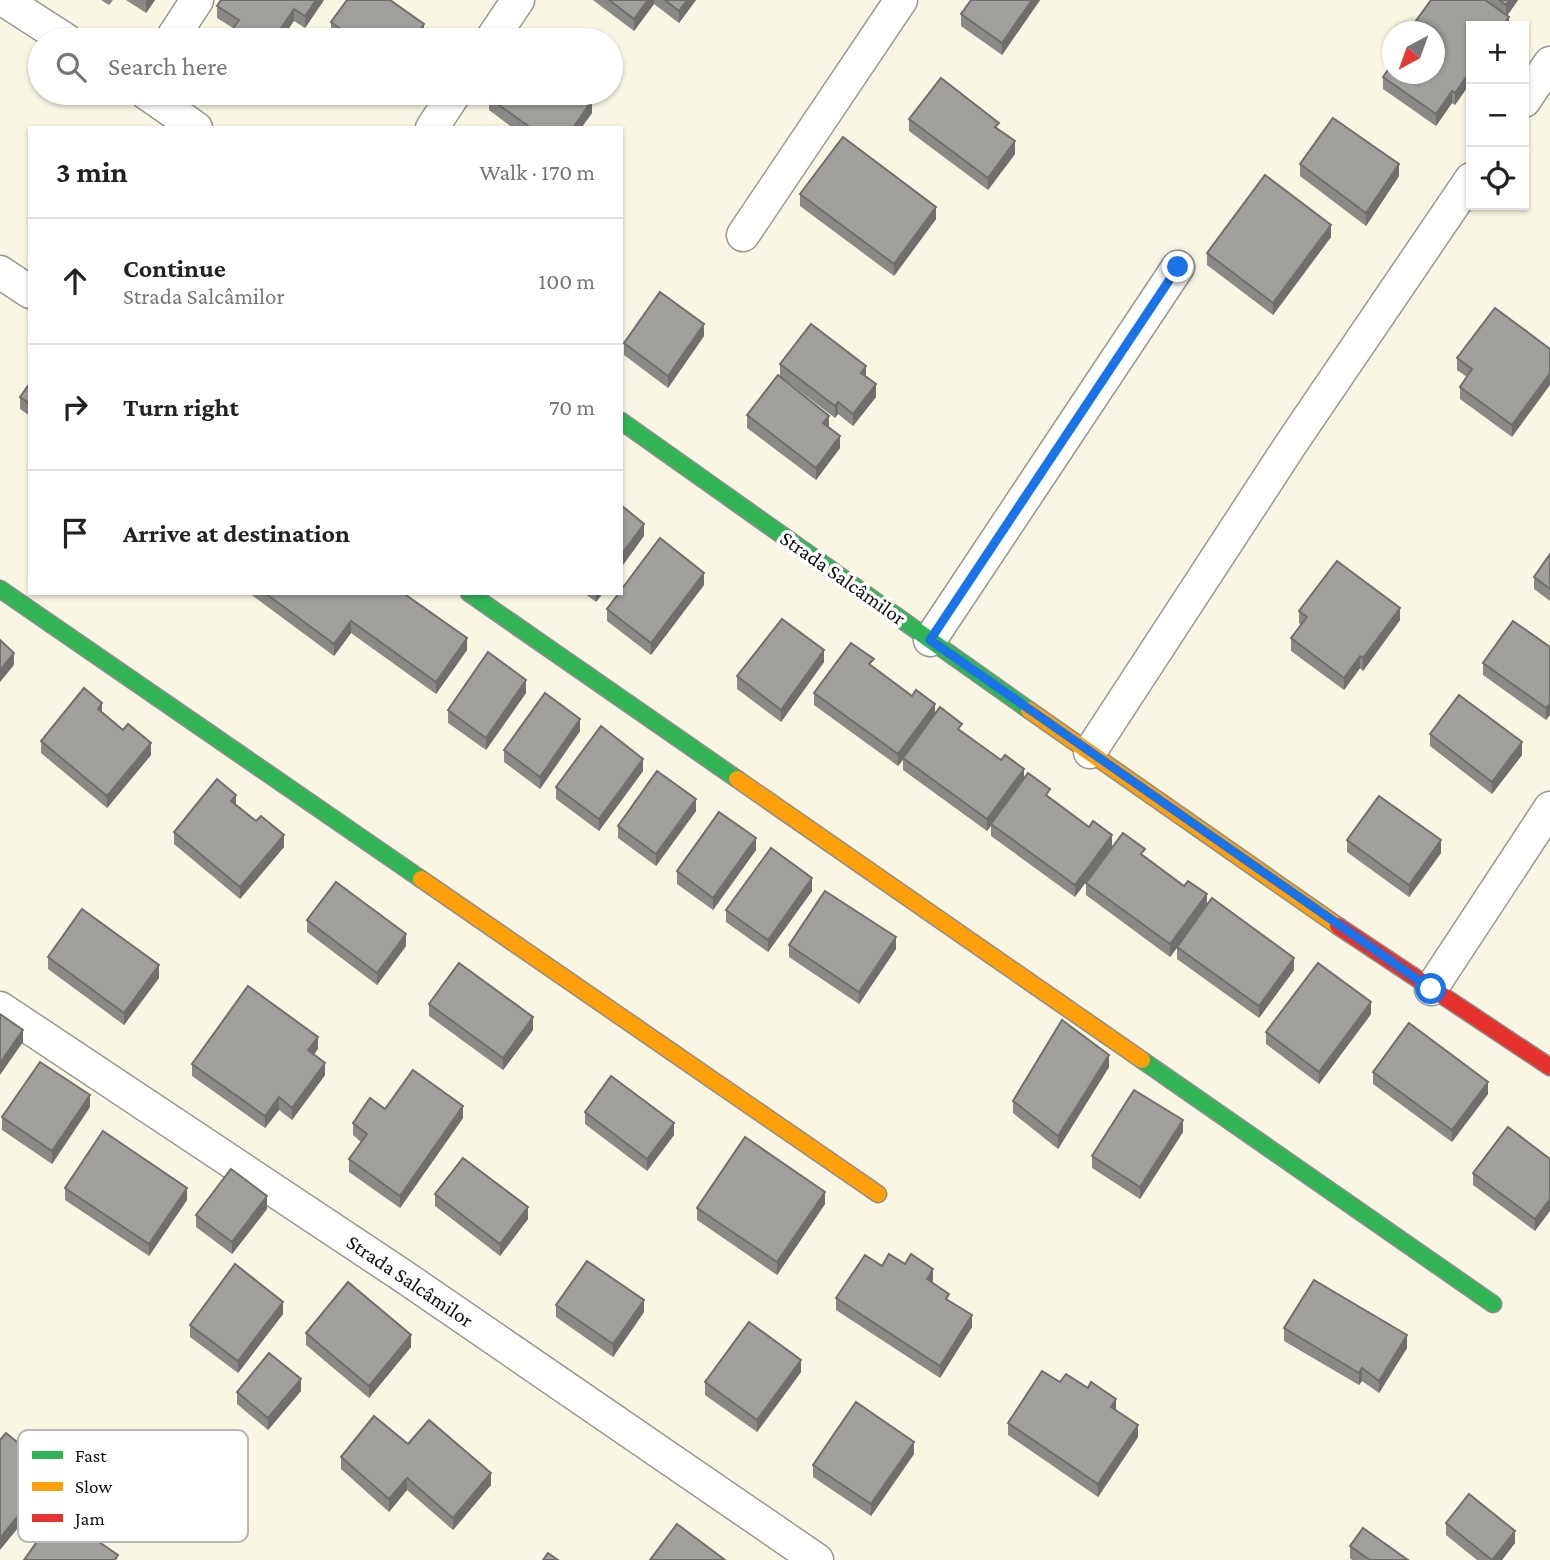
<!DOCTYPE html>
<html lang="en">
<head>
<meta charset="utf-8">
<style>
	:root { --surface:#fff; --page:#f2f2f2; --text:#222; --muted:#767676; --line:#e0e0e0 }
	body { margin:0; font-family:"Crimson Pro",serif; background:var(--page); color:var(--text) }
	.controls { position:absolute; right:21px; top:21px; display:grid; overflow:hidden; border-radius:0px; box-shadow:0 2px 5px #0004 }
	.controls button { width:63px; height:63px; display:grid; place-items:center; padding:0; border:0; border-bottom:2px solid var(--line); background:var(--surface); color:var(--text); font:35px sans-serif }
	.compass { position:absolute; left:1382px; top:21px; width:63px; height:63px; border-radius:50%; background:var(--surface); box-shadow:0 2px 5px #0004; rotate:221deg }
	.stop { position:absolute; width:21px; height:21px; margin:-16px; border:5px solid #1a73e8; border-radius:50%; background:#fff }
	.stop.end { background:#1a73e8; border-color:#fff; box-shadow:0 2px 7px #0008 }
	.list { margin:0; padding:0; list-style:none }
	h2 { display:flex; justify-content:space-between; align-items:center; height:91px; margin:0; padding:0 28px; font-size:30px }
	h2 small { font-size:23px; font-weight:400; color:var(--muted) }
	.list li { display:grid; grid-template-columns:46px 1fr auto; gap:21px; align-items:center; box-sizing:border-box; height:126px; padding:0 28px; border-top:2px solid var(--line) }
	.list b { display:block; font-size:26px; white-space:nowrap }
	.list p { margin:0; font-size:23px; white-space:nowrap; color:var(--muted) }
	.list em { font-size:23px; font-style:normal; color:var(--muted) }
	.icon { flex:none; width:38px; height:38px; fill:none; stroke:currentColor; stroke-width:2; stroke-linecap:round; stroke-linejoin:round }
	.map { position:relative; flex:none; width:1550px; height:1560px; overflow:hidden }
	.search { position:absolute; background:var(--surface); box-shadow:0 2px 5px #0004; left:28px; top:28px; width:595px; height:77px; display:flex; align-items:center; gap:18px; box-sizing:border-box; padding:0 24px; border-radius:38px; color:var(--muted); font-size:26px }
	.panel { position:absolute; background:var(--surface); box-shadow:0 2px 5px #0004; left:28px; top:126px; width:595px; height:469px; border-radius:0px }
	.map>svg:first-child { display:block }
	.farmland { fill:#f9f7e4; fill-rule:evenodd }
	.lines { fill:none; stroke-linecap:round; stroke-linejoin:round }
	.street-casing { stroke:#979795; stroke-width:35 }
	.fast-casing { stroke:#8e8d8b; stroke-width:19 }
	.slow-casing { stroke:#8e8d8b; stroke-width:19 }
	.jam-casing { stroke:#8e8d8b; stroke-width:19 }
	.street { stroke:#fffffe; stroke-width:32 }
	.fast { stroke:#30b455; stroke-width:16 }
	.slow { stroke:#ff9f0a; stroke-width:16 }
	.jam { stroke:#e5322d; stroke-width:16 }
	.wall { fill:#8a8986 }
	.shaded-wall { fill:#716f6d }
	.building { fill:#a19f9c; stroke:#716f6d; stroke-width:2 }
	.route { stroke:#1a73e8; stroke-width:9 }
	.labels { text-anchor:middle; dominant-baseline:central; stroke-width:7; stroke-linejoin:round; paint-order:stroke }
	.street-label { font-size:21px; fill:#111; stroke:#fff }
	.key { fill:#fff; stroke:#b8b8b8; stroke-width:2 }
	.key-label { font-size:19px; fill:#111 }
</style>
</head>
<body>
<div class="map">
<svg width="1550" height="1560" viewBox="0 0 1550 1560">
	<rect width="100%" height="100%" fill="#fdfcf7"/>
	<path class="farmland" d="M0,0H1550V1560H0ZM1471,26H1524V205H1471ZM1392,32H1434V74H1392ZM40,40H611V93H40ZM30,128H621V593H30Z"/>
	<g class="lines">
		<defs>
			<g id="street">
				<path d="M4,0L66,40"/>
				<path d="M171,40L197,0"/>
				<path d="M491,40L518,0"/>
				<path d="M146,93L196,128"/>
				<path d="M1524,101L1550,63"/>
				<path d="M432,128L455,93"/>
				<path d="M743,235L901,0"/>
				<path d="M0,272L30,292"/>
				<path d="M930,640L1178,267"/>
				<path d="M1090,752L1291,444L1471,179"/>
				<path d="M1431,989L1550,808"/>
				<path d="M0,1008L403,1276L817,1560"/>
			</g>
			<g id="fast">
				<path d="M621,421L1029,710"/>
				<path d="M0,589L421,879"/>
				<path d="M469,593L737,779"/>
				<path d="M1142,1060L1493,1304"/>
			</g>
			<g id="slow">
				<path d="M1029,710L1338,926"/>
				<path d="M737,779L1142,1060"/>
				<path d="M421,879L878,1194"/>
			</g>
			<path id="jam" d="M1338,926L1550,1067"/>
		</defs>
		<use href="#street" class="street-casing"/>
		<use href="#fast" class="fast-casing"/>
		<use href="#slow" class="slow-casing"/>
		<use href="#jam" class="jam-casing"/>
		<use href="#street" class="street"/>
		<use href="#fast" class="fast"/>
		<use href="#slow" class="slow"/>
		<use href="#jam" class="jam"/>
	</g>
	<g class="wall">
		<path d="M101,0H113L109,5Z"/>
		<path d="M126,0H155L146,13Z"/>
		<path d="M324,0L305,28L294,21L233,28L217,18V6Z"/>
		<path d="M593,0H696L679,23L654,4L634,31Z"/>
		<path d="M971,0H1040L1002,55L961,26V14Z"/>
		<path d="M1431,0H1518L1507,16L1509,26L1455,105L1452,103L1436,126L1383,89V77L1392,74Z"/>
		<path d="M331,22L424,36L422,40H340L331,34Z"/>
		<path d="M489,98L592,113L581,128H513L489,110Z"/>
		<path d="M909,119L999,130L1015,154L988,190L909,131Z"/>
		<path d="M1300,164L1399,176L1366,226L1300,176Z"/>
		<path d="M800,194L936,219L894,276L800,206Z"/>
		<path d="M1331,237L1273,315L1207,265V253Z"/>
		<path d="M704,336L668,388L624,355V343Z"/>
		<path d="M1550,349L1512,437L1460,399V387L1467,377L1457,370V358Z"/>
		<path d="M780,364L866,377L876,397L853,426L838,414L835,418L780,376Z"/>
		<path d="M30,383V416L20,409V397Z"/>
		<path d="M747,415L829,428L840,448L816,480L747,428Z"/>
		<path d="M1550,554V601L1534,589V577Z"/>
		<path d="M704,585L651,655L607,621V609Z"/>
		<path d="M249,593H403L467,650L436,694L351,633L334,656Z"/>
		<path d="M584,593H603L596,602Z"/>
		<path d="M1299,611L1400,620L1363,671L1360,668L1344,690L1291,651V638L1301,625L1299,623Z"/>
		<path d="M1550,647L1546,720L1483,675V663Z"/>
		<path d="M824,662L781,722L737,689V676Z"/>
		<path d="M874,667L935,713L962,731L1089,827L1075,897L991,836V826L987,831L903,770V760L898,766L814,705V693Z"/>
		<path d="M526,693L486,750L448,723V710Z"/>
		<path d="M102,713L151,755L107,808L41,753V741Z"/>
		<path d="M580,731L540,789L504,762V750Z"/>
		<path d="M1430,734L1522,755L1492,794L1430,746Z"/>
		<path d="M643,771L599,831L556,799V787Z"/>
		<path d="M236,805L284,847L240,899L174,844V832Z"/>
		<path d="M696,811L656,866L618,838V826Z"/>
		<path d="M1347,840L1441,853L1409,897L1347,852Z"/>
		<path d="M756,850L713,910L677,884V871Z"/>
		<path d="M1145,857L1294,970L1259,1018L1177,959V948L1170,957L1086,895V883Z"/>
		<path d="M812,891L768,952L726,922V910Z"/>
		<path d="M307,920L406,946L377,985L307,932Z"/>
		<path d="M789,945L896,949L859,1004L789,957Z"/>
		<path d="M48,957L159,978L124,1025L48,969Z"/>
		<path d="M429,1004L533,1030L503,1070L429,1016Z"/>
		<path d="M1371,1014L1319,1084L1266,1044V1032Z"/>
		<path d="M318,1049L313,1054L325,1075L292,1120L279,1110L265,1128L192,1076V1064Z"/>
		<path d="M1109,1067L1058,1149L1013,1113V1101Z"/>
		<path d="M1373,1072L1488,1094L1452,1142L1373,1084Z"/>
		<path d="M90,1107L52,1164L2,1130V1117Z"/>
		<path d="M385,1109L463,1118L400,1208L349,1172V1159L361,1142L353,1135V1123Z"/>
		<path d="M585,1112L674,1135L647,1171L585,1124Z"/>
		<path d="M1183,1132L1140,1199L1092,1168V1156Z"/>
		<path d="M1550,1159L1535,1231L1473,1185V1173Z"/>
		<path d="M65,1188L187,1200L149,1256L65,1200Z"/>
		<path d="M435,1194L528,1219L500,1256L435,1206Z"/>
		<path d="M825,1204L777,1275L697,1220V1208Z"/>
		<path d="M267,1209L232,1254L196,1227V1215Z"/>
		<path d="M882,1266L933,1281V1283L972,1327L940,1378L836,1310V1298Z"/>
		<path d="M556,1305L644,1312L613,1357L556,1317Z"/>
		<path d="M283,1314L238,1373L190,1337V1325Z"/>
		<path d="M1284,1328L1407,1348L1379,1393L1362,1381L1359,1385L1284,1341Z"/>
		<path d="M306,1333L411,1347L369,1398L306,1345Z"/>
		<path d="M801,1372L757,1432L705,1395V1382Z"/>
		<path d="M1060,1382L1116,1410L1138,1437L1098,1497L1008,1435V1423Z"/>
		<path d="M301,1391L268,1430L237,1404V1392Z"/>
		<path d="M914,1454L871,1516L813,1477V1465Z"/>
		<path d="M341,1457L491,1485L453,1530L407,1490L389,1512L341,1469Z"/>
		<path d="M1446,1523L1515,1543L1502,1560H1477L1446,1535Z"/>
		<path d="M1350,1546L1408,1560H1352L1350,1558Z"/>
	</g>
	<g class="shaded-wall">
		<path d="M147,0H155L146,13V1Z"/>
		<path d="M316,0H324L305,28V16Z"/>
		<path d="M648,0H654V4L634,31V19Z"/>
		<path d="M687,0H696L679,23V11Z"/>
		<path d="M1032,0H1040L1002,55V43Z"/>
		<path d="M1509,0H1518L1506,17V5Z"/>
		<path d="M294,9V21L281,40H273Z"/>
		<path d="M1509,17V26H1502Z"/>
		<path d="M424,24V36L422,40H413Z"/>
		<path d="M1471,70V82L1455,105V93Z"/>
		<path d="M1452,91V103L1436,126V114Z"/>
		<path d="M592,100V113L581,128H573Z"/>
		<path d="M1015,141V154L988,190V178Z"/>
		<path d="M1399,164V176L1366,226V213Z"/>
		<path d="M936,207V219L894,276V264Z"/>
		<path d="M1331,225V237L1273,315V303Z"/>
		<path d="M704,324V336L668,388V376Z"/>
		<path d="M866,366V378L861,373Z"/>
		<path d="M1550,373V385L1512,437V425Z"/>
		<path d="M876,384V397L853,426V414Z"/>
		<path d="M838,402V414L835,418V406Z"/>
		<path d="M829,416V428L823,423Z"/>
		<path d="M840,436V448L816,480V468Z"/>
		<path d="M644,524V536L621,568V555Z"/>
		<path d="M704,573V585L651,655V643Z"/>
		<path d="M596,593H603L596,602Z"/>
		<path d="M1400,608V620L1363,671V658Z"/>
		<path d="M351,621V633L334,656V644Z"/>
		<path d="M467,638V650L436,694V682Z"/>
		<path d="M824,650V662L781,722V710Z"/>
		<path d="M14,653V665L0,682V670Z"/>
		<path d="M1360,656V668L1344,690V678Z"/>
		<path d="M526,680V693L486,750V738Z"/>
		<path d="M102,703V715L98,709Z"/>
		<path d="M1550,703V715L1546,720V708Z"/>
		<path d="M935,704V716L898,766V754Z"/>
		<path d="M580,719V731L540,789V777Z"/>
		<path d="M1522,742V755L1492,794V782Z"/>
		<path d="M151,743V755L107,808V796Z"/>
		<path d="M643,759V771L599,831V819Z"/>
		<path d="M1024,769V781L987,831V819Z"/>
		<path d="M236,795V807L231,801Z"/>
		<path d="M696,799V811L656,866V854Z"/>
		<path d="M284,835V847L240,899V887Z"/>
		<path d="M1112,835V847L1075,897V885Z"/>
		<path d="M756,838V850L713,910V898Z"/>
		<path d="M1441,840V853L1409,897V885Z"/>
		<path d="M812,878V891L768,952V940Z"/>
		<path d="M1207,894V907L1170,957V944Z"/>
		<path d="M406,934V946L377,985V973Z"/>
		<path d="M896,937V949L859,1004V992Z"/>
		<path d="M1294,958V970L1259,1018V1006Z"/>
		<path d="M159,965V978L124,1025V1013Z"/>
		<path d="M1371,1002V1014L1319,1084V1072Z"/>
		<path d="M533,1017V1030L503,1070V1058Z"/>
		<path d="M23,1030V1042L0,1075V1063Z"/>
		<path d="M318,1037V1049L308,1062V1050Z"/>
		<path d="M1109,1055V1067L1058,1149V1136Z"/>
		<path d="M325,1063V1075L292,1120V1108Z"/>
		<path d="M1488,1082V1094L1452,1142V1130Z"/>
		<path d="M90,1095V1107L52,1164V1151Z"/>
		<path d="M279,1097V1110L265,1128V1116Z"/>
		<path d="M463,1106V1118L400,1208V1196Z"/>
		<path d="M1183,1120V1132L1140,1199V1187Z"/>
		<path d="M674,1123V1135L647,1171V1159Z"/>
		<path d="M187,1188V1200L149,1256V1244Z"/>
		<path d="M825,1192V1204L777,1275V1262Z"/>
		<path d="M267,1196V1209L232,1254V1242Z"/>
		<path d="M1550,1199V1211L1535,1231V1219Z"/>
		<path d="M528,1207V1219L500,1256V1244Z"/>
		<path d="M933,1269V1281L927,1291V1279Z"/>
		<path d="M644,1300V1312L613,1357V1344Z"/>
		<path d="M283,1302V1314L238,1373V1361Z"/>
		<path d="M972,1315V1327L940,1378V1366Z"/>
		<path d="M411,1335V1347L369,1398V1386Z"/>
		<path d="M1407,1335V1348L1379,1393V1381Z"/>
		<path d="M801,1360V1372L757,1432V1420Z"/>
		<path d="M1362,1368V1381L1359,1385V1373Z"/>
		<path d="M301,1379V1391L268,1430V1418Z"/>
		<path d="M1116,1399V1411L1111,1407Z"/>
		<path d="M1138,1425V1437L1098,1497V1484Z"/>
		<path d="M914,1442V1454L871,1516V1504Z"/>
		<path d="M54,1472V1484L0,1550V1538Z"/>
		<path d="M491,1473V1485L453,1530V1518Z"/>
		<path d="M407,1478V1490L389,1512V1499Z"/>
		<path d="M1515,1531V1543L1502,1560H1492Z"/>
	</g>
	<g class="building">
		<path d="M221,0H316L305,16L294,9L273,40H225L239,20L217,6Z"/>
		<path d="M347,0H390L424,24L413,40H340L346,33L331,22Z"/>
		<path d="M609,0H648L634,19Z"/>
		<path d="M665,0H687L679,11Z"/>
		<path d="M971,0H1032L1002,43L961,14Z"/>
		<path d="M1431,0H1485L1509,17L1502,26H1471V70L1455,93L1452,91L1436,114L1383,77L1392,64V74H1434V32H1408Z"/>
		<path d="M1499,0H1509L1506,5Z"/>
		<path d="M941,78L999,123L995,127L1015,141L988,178L909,119Z"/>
		<path d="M493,93H581L592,100L573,128H531L489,98Z"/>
		<path d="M1333,118L1399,164L1366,213L1300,164Z"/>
		<path d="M843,137L936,207L894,264L800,194Z"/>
		<path d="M1265,175L1331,225L1273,303L1207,253Z"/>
		<path d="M660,292L704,324L668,376L624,343Z"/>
		<path d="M1495,308L1550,349V373L1512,425L1460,387L1472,369L1457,358Z"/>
		<path d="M811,324L866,366L861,373L876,384L853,414L838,402L835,406L780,364Z"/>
		<path d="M778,375L829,416L823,423L840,436L816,468L747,415Z"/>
		<path d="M30,383V404L20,397Z"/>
		<path d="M621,505L644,524L621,555Z"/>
		<path d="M660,538L704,573L651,643L607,609L619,593H621V590Z"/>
		<path d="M1550,554V589L1534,577Z"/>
		<path d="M1337,561L1400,608L1363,658L1360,656L1344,678L1291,638L1307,617L1299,611Z"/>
		<path d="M265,593H403L467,638L436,682L351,621L334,644Z"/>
		<path d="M782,619L824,650L781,710L737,676Z"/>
		<path d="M1513,621L1550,647V703L1546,708L1483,663Z"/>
		<path d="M0,640L14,653L0,670Z"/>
		<path d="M851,643L874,659L869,664L912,696L916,690L935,704L898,754L814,693Z"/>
		<path d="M488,652L526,680L486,738L448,710Z"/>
		<path d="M84,688L102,703L98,709L123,730L128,724L151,743L107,796L41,741Z"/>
		<path d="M545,693L580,719L540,777L504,750Z"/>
		<path d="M1459,695L1522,742L1492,782L1430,734Z"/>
		<path d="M940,707L962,724L958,729L1001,760L1005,755L1024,769L987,819L903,758Z"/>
		<path d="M601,726L643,759L599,819L556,787Z"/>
		<path d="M657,771L696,799L656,854L618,826Z"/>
		<path d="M1028,773L1050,789L1046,795L1089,827L1093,821L1112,835L1075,885L991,824Z"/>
		<path d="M217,779L236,795L231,801L256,821L261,816L284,835L240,887L174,832Z"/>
		<path d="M1379,796L1441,840L1409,885L1347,840Z"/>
		<path d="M719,812L756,838L713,898L677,871Z"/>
		<path d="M1123,833L1145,849L1141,854L1184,886L1188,881L1207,894L1170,944L1086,883Z"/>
		<path d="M771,848L812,878L768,940L726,910Z"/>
		<path d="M336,882L406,934L377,973L307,920Z"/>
		<path d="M825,891L896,937L859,992L789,945Z"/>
		<path d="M1212,898L1294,958L1259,1006L1177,947Z"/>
		<path d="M82,909L159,965L124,1013L48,957Z"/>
		<path d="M459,963L533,1017L503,1058L429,1004Z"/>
		<path d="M1318,963L1371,1002L1319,1072L1266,1032Z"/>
		<path d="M248,986L318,1037L308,1050L325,1063L292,1108L279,1097L265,1116L192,1064Z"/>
		<path d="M0,1014L23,1030L0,1063Z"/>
		<path d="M1062,1020L1109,1055L1058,1136L1013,1101Z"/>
		<path d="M1409,1023L1488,1082L1452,1130L1373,1072Z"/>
		<path d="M40,1062L90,1095L52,1151L2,1117Z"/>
		<path d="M413,1070L463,1106L400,1196L349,1159L367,1134L353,1123L370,1098L385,1109Z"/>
		<path d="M611,1076L674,1123L647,1159L585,1112Z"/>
		<path d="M1134,1090L1183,1120L1140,1187L1092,1156Z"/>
		<path d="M1508,1127L1550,1159V1199L1535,1219L1473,1173Z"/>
		<path d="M103,1131L187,1188L149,1244L65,1188Z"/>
		<path d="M745,1137L825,1192L777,1262L697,1208Z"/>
		<path d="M463,1158L528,1207L500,1244L435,1194Z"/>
		<path d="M231,1169L267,1196L232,1242L196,1215Z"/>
		<path d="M889,1254L905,1264L911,1254L933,1269L927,1279L949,1294L946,1299L972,1315L940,1366L836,1298L865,1255L882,1266Z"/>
		<path d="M587,1261L644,1300L613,1344L556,1305Z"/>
		<path d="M235,1264L283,1302L238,1361L190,1325Z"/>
		<path d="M1314,1280L1407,1335L1379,1381L1362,1368L1359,1373L1284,1328Z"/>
		<path d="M348,1282L411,1335L369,1386L306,1333Z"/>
		<path d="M749,1322L801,1360L757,1420L705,1382Z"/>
		<path d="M269,1353L301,1379L268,1418L237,1392Z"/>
		<path d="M1042,1371L1060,1382L1066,1374L1088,1388L1091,1382L1116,1399L1111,1407L1138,1425L1098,1484L1008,1423Z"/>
		<path d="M856,1402L914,1442L871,1504L813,1465Z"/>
		<path d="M374,1416L408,1444L429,1420L491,1473L453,1518L407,1478L389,1499L341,1457Z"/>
		<path d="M6,1433L54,1472L0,1538V1440Z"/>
		<path d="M1469,1494L1515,1531L1492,1560L1446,1523Z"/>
		<path d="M57,1513L118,1555L115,1560H24Z"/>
		<path d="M677,1524L725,1560H650Z"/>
		<path d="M1363,1528L1408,1560H1370L1350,1546Z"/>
		<path d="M548,1553L558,1560H543Z"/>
	</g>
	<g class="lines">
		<path class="route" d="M1178,267L930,640L1431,989"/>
	</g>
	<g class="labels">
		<g class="street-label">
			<text transform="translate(843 578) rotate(35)">Strada Salcâmilor</text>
			<text transform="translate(410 1281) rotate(34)">Strada Salcâmilor</text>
		</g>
	</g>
	<rect x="18" y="1430" width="230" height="112" rx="10" class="key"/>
	<rect x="32" y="1451" width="31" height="8" fill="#30b455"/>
	<rect x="32" y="1482" width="31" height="9" fill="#ff9f0a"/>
	<rect x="32" y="1514" width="31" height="8" fill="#e5322d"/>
	<g class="key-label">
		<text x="75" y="1462">Fast</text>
		<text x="75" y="1493">Slow</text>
		<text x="75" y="1525">Jam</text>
	</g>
</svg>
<div class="controls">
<button>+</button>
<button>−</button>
<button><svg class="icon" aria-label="locate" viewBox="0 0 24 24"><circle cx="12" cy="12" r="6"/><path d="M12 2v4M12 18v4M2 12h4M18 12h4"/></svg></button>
</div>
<svg class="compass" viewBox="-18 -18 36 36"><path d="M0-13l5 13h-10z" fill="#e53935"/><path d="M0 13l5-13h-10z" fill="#767676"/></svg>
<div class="stop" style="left:1431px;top:989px"></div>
<div class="stop end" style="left:1178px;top:267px"></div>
<div class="search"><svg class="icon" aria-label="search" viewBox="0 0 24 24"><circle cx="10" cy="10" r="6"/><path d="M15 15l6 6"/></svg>Search here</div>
<section class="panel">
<h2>3 min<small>Walk · 170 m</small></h2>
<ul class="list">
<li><svg class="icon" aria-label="ahead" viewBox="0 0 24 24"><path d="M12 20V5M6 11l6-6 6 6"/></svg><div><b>Continue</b><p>Strada Salcâmilor</p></div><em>100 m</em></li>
<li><svg class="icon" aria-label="right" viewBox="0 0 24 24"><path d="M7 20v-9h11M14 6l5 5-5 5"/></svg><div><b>Turn right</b></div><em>70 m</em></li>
<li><svg class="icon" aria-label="arrive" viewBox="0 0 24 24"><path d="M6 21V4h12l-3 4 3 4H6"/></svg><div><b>Arrive at destination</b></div></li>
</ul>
</section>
</div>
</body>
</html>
